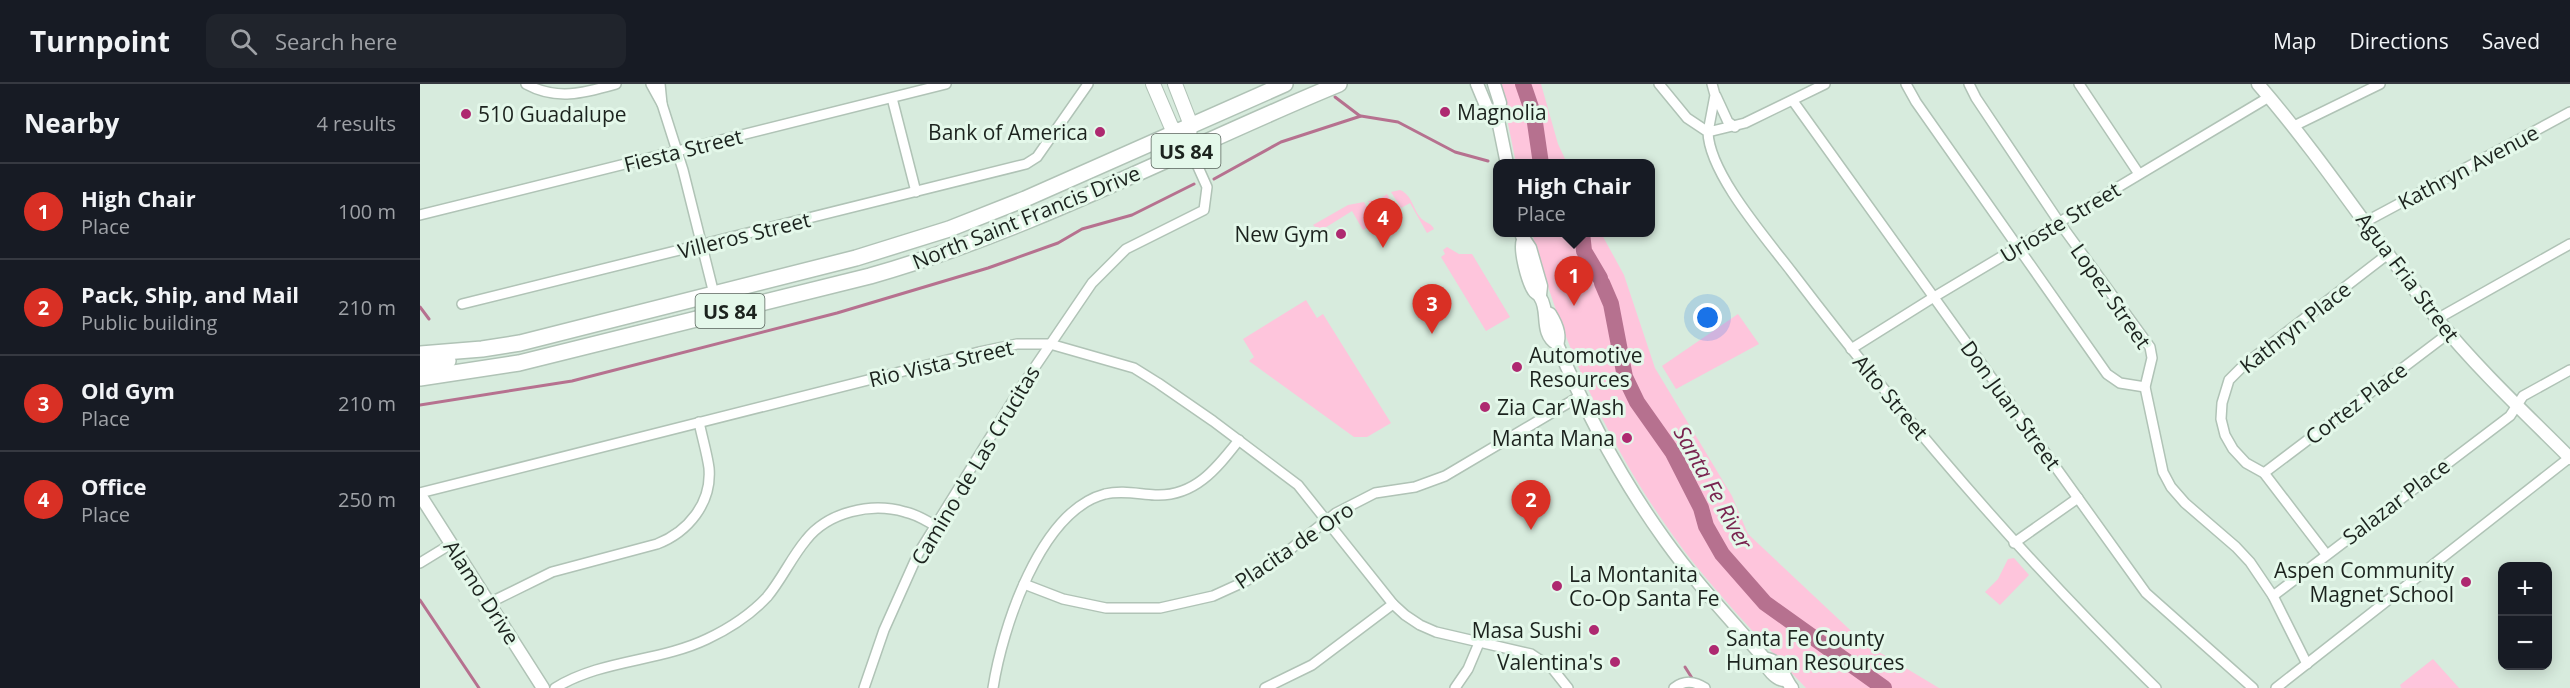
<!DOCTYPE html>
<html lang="en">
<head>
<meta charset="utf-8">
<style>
	:root { --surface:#171b24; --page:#20242c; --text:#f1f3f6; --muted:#9ea1a6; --line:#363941; --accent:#d93025 }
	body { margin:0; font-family:"Open Sans",sans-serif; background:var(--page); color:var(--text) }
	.controls { position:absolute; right:18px; bottom:18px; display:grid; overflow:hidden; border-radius:12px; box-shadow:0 3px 15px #0003 }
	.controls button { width:54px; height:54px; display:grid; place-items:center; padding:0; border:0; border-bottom:2px solid var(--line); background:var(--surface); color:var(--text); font:30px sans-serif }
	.you { position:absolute; left:1288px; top:234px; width:21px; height:21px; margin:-15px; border:4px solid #fff; border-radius:50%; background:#1a73e8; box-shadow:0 0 0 9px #1a73e833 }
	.badge { display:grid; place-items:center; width:39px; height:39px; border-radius:50%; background:var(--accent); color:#fff; font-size:20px; font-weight:700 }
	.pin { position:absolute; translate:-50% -50px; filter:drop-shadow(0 2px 3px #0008) }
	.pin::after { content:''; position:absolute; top:32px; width:21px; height:18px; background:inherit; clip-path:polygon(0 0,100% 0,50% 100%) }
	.popup { position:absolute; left:1073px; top:75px; width:162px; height:78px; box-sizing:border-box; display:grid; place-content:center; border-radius:12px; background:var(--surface); filter:drop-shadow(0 2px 4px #0005); font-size:20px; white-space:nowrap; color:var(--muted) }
	.popup b { font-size:22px; color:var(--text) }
	.popup::after { content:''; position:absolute; left:50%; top:100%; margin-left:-12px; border:12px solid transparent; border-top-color:var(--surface) }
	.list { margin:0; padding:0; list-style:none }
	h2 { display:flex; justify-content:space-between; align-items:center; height:78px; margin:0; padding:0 24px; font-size:26px }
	h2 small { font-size:20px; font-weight:400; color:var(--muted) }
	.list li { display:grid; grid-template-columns:39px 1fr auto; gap:18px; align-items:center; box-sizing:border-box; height:96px; padding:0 24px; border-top:2px solid var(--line) }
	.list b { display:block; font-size:22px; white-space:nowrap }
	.list p { margin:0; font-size:20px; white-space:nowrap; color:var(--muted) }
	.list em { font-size:20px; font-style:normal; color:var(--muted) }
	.icon { flex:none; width:33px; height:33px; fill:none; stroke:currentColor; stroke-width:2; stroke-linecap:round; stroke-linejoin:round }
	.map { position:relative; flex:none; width:2150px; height:604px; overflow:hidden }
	header { display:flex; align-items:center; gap:36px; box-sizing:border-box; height:84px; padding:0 30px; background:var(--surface); border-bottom:2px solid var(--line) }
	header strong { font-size:28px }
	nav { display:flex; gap:33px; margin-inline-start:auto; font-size:21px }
	.search { width:420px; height:54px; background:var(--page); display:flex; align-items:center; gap:15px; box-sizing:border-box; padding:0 21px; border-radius:12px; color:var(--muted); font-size:22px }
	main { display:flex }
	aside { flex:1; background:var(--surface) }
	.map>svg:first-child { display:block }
	.green { fill:#fec5dc }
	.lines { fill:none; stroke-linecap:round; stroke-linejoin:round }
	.stream { stroke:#b6718f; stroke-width:3 }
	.river { stroke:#b6718f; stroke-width:16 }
	.minor-casing { stroke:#b0c3b6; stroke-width:12 }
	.tertiary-casing { stroke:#b0c3b6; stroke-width:15 }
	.secondary-casing { stroke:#b0c3b6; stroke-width:16 }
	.trunk-casing { stroke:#b0c3b6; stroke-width:18 }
	.minor { stroke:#fff; stroke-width:9 }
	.tertiary { stroke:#fff; stroke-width:12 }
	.secondary { stroke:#fff; stroke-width:14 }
	.trunk { stroke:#fff; stroke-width:15 }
	.poi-dot { fill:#ae2970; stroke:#e4f8ea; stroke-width:2 }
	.labels { text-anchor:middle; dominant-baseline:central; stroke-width:6; stroke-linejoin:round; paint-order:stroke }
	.shield { fill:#e4f8ea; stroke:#58635b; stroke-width:1.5 }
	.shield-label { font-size:20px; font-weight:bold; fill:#1c231e }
	.poi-label { font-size:21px; fill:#1c231e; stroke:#e4f8ea; text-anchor:start }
	.street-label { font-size:21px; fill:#1c231e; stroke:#e4f8ea }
	.water-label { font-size:22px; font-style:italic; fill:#792550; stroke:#e4f8ea }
</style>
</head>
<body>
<header>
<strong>Turnpoint</strong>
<div class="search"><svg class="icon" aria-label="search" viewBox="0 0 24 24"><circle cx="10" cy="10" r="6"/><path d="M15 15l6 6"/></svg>Search here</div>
<nav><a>Map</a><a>Directions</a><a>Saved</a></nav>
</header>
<main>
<aside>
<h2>Nearby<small>4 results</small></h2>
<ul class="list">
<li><span class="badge">1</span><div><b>High Chair</b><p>Place</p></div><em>100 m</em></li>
<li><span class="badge">2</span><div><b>Pack, Ship, and Mail</b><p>Public building</p></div><em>210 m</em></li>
<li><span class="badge">3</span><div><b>Old Gym</b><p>Place</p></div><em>210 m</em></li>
<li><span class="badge">4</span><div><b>Office</b><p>Place</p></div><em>250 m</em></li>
</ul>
</aside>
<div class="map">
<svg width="2150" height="604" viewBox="0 0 2150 604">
	<rect width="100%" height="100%" fill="#d7ebdd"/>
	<g class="green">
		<path d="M1080,0H1121L1138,60L1147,79H1096Z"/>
		<path d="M980,106C993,111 993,128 1003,136C1008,140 1011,139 1014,145L1007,149L990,119L981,124L971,108Z"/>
		<path d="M967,110L976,126L959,137L948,117L958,116Z"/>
		<path d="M944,118L956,139L943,146L932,127L900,147L893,141L928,121Z"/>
		<path d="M1112,149H1181L1204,191L1235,284L1312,412L1328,450L1444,559L1519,604H1386C1348,564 1310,524 1276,482C1199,385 1144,268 1112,149Z"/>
		<path d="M1027,163L1039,170H1052L1090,233L1066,247L1021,173L1025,170L1023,166Z"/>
		<path d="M886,216L897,234L903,230L971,339L947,353H934L829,277L834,273L823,255Z"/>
		<path d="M1318,230L1339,260L1256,305L1242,282Z"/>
		<path d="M1594,474L1609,491L1580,521L1565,508L1578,495L1588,475Z"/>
		<path d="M2013,575L2039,604H1981L1980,601Z"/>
	</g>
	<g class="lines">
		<g class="stream">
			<path d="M915,13L940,32"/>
			<path d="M794,95L861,58L941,32L978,38L1035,68L1068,77"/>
			<path d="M0,223L9,235"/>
			<path d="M0,321L152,297L417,229L568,184L638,159L662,145L712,131L774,100"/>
			<path d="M0,516L59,604"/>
			<path d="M1265,583L1272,594"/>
		</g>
		<g class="river">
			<path d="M1103,0L1114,32L1121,80"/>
			<path d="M1162,148L1164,167L1180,194"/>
			<path d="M1182,199L1191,220L1205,293L1217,318L1253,369L1281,424L1286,442L1302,470L1345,519L1464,604"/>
		</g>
		<defs>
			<g id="minor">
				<path d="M106,0C137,17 164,9 196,0"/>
				<path d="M231,0L242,20L263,86L299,230"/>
				<path d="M240,0L242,20"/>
				<path d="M1239,0L1267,34L1288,48C1289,89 1345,153 1371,187C1483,334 1603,475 1736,604"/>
				<path d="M1292,0L1295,11L1288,48L1325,39L1405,0"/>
				<path d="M1486,0L1496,18L1687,290L1700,299L1725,303"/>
				<path d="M1549,0L1556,14L1639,138L1730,263L1732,274L1725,303L1743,388L1751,403L1765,419L1816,463L1830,478L1853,512L1887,580"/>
				<path d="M1659,0L1719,90"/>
				<path d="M1296,12L1308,38L1315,43"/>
				<path d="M472,14L496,108"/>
				<path d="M1373,17L1726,509L1833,604"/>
				<path d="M1874,42L1960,0"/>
				<path d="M0,131L526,0"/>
				<path d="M1945,138L2150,28"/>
				<path d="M42,220L606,80L617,73L668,0"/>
				<path d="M2017,235L2150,160"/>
				<path d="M1431,265L1514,213L1849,13"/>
				<path d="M1844,389L2029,249"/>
				<path d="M0,409L559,268L597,260H630L714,284L738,299L793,337L878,401L973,520L985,531L1000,541L1016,548L1111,570L1132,584L1148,604"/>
				<path d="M1594,459L1658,414"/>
				<path d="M1906,470L1844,389L1826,379L1813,365L1805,351L1801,335L1802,319L1809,296L1824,281L1968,170"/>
				<path d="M0,479L31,460"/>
				<path d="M604,500L643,515L686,524H740L793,512L826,497L858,475L916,429L955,409L995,403L1025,392L1160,312"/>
				<path d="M1853,512L2090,332L2103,312L2150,286"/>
				<path d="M69,519L132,488L237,460C268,448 292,419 289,384C287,369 282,353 279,338"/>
				<path d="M135,604C182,575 239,578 287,555C308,545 331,530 347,513C362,495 371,474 386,456C408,428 451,418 485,428C496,430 505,436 514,441"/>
				<path d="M444,604L464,546L498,470L602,302L672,199L706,165L784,126L787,103L770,65"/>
				<path d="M573,604C582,545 620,427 685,410C702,406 718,410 735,411C775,413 797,384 819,356"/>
				<path d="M845,604L892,581L973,520"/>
				<path d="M1035,604L1048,585L1059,559"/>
				<path d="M1254,604C1264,596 1275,597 1285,604"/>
				<path d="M1856,604L2149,374"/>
			</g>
			<g id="tertiary">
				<path d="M1057,0L1067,24L1077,31"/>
				<path d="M1074,0L1080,19L1077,31L1087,80"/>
				<path d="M1838,0C1903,75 1956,158 2018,236C2058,285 2105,329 2150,374"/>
				<path d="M1102,152L1110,164L1121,202L1120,211"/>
				<path d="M1103,156C1099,166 1108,198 1114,207C1115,209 1119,210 1120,213C1130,227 1119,249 1137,260C1166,329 1201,395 1245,456C1275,498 1311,536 1345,575C1345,584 1356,596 1365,596"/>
				<path d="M1125,228L1130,230C1135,238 1141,251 1137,260"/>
				<path d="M0,411L123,604"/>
				<path d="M1345,575C1361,575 1364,595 1372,604"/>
			</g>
			<g id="secondary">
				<path d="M733,0L751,42L770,65"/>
				<path d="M755,0L769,36L770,65"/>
			</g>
			<g id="trunk">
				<path d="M0,270L62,265L100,259L436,174L529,145L605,115L865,0"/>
				<path d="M0,281L28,277"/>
				<path d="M0,294L99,279L450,192C613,146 763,64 919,0"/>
			</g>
		</defs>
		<use href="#minor" class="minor-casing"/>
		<use href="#tertiary" class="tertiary-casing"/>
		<use href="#secondary" class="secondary-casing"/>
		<use href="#trunk" class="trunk-casing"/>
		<use href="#minor" class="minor"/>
		<use href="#tertiary" class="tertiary"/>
		<use href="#secondary" class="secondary"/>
		<use href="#trunk" class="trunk"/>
	</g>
	<g class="poi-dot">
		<circle cx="1025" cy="28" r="6"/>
		<circle cx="46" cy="30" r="6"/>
		<circle cx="680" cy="48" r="6"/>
		<circle cx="921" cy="150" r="6"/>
		<circle cx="1097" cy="283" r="6"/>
		<circle cx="1065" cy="323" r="6"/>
		<circle cx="1207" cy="354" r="6"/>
		<circle cx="2046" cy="498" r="6"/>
		<circle cx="1137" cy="502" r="6"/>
		<circle cx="1174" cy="546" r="6"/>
		<circle cx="1294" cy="566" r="6"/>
		<circle cx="1195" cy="578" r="6"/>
	</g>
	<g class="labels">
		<g class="shield">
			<rect x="731.5" y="50" width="69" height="34" rx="4.5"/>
			<rect x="275.5" y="210" width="69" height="34" rx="4.5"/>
		</g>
		<g class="shield-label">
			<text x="766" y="67">US 84</text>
			<text x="310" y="227">US 84</text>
		</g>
		<g class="poi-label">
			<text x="1037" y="28">Magnolia</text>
			<text x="58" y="30">510 Guadalupe</text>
			<text x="668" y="48" text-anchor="end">Bank of America</text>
			<text x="909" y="150" text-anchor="end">New Gym</text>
			<text x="1109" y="271">Automotive<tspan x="1109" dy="24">Resources</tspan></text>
			<text x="1077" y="323">Zia Car Wash</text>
			<text x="1195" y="354" text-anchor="end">Manta Mana</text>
			<text x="2034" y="486" text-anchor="end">Aspen Community<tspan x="2034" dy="24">Magnet School</tspan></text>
			<text x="1149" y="490">La Montanita<tspan x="1149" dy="24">Co-Op Santa Fe</tspan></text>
			<text x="1162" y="546" text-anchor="end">Masa Sushi</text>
			<text x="1306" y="554">Santa Fe County<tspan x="1306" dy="24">Human Resources</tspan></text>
			<text x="1183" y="578" text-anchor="end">Valentina's</text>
		</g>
		<g class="street-label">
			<text transform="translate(263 66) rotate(-14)">Fiesta Street</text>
			<text transform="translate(2048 83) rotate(-28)">Kathryn Avenue</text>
			<text transform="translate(606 133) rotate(-22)">North Saint Francis Drive</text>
			<text transform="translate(1640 138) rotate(-31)">Urioste Street</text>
			<text transform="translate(324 151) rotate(-14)">Villeros Street</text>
			<text transform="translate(1988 193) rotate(53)">Agua Fria Street</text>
			<text transform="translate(1691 212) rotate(55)">Lopez Street</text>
			<text transform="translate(1875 243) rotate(-38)">Kathryn Place</text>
			<text transform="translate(521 279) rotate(-13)">Rio Vista Street</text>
			<text transform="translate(1471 313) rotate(50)">Alto Street</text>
			<text transform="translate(1936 319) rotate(-37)">Cortez Place</text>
			<text transform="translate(1591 321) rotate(54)">Don Juan Street</text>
			<text transform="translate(555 381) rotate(-59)">Camino de Las Crucitas</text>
			<text transform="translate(1976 417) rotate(-37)">Salazar Place</text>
			<text transform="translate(874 461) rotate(-34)">Placita de Oro</text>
			<text transform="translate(62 508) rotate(57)">Alamo Drive</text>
		</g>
		<g class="water-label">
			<text transform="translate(1294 403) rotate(61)">Santa Fe River</text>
		</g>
	</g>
</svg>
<div class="controls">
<button>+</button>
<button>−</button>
</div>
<div class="you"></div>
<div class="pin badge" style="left:1154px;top:222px">1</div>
<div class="popup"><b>High Chair</b>Place</div>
<div class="pin badge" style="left:1111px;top:446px">2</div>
<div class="pin badge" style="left:1012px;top:250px">3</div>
<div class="pin badge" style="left:963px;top:164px">4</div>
</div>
</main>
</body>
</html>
